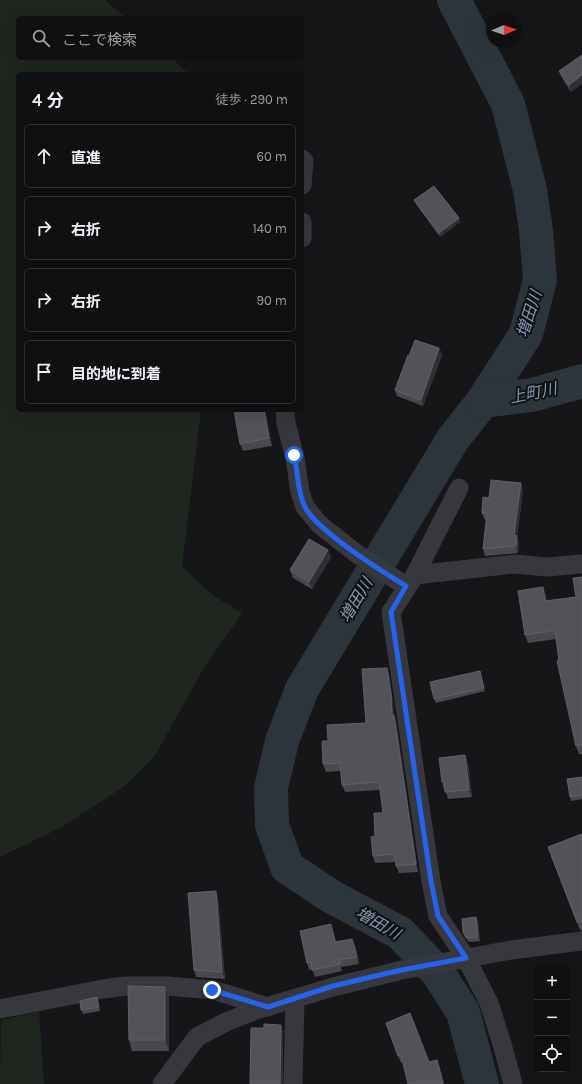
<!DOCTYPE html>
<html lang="ja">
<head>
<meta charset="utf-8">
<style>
	:root { --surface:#101012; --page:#19191b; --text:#f1f3f6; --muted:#9c9d9f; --line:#303032 }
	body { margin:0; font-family:Karla,"Noto Sans JP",sans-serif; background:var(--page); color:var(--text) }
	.controls { position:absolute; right:12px; bottom:12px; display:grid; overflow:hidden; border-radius:6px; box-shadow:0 4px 16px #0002 }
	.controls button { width:36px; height:36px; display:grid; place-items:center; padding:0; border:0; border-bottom:1px solid var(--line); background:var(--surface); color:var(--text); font:20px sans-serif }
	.compass { position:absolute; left:486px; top:12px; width:36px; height:36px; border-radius:50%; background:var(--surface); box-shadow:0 4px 16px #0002; rotate:88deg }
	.stop { position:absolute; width:12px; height:12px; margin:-9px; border:3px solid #2563eb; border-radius:50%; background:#fff }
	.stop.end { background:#2563eb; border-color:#fff; box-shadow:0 1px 4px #0008 }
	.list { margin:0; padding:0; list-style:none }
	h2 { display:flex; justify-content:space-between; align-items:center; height:52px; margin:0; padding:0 16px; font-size:17px }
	h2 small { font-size:13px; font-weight:400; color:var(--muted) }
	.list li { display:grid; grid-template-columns:26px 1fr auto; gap:12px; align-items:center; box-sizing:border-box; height:64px; margin:0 8px 8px; padding:0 8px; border:1px solid var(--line); border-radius:6px }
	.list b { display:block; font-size:15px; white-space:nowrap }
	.list em { font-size:13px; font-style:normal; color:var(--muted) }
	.icon { flex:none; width:22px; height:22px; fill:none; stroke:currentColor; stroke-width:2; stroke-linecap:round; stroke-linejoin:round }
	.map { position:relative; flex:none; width:582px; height:1084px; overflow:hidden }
	.search { position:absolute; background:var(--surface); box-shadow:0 4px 16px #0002; left:16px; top:16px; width:288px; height:44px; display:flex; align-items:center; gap:10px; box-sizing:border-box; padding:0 14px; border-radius:6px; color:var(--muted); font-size:15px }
	.panel { position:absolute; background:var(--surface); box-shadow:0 4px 16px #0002; left:16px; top:72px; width:288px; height:340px; border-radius:6px }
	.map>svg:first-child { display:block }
	.green { fill:#1e261f }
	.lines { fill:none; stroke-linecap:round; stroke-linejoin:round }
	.river { stroke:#2c353c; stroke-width:34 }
	.street { stroke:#37383d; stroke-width:19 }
	.wall { fill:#47494d }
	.shaded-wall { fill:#2f3033 }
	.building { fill:#525359; stroke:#5f6168 }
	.route { stroke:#2563eb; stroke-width:5 }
	.labels { text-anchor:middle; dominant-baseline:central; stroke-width:4; stroke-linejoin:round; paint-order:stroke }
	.water-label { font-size:16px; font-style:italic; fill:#7f9bb3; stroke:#111113 }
</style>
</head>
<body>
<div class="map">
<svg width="582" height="1084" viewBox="0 0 582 1084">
	<rect width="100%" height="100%" fill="#161618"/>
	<g class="green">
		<path d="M0,0H105L126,18H18V58H171L189,74H18V410H201L182,566L211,594L242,613L203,669L155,756L126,785L62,827L0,857Z"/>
		<path d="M39,1011L44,1084H0L1,1020Z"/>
	</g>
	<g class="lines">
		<g class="river">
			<path d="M454,0L508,104L530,190L536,230L540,280L526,334L483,401L453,439L302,689L282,741L271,788L272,825L287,867L332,897L400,933L438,973L463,1012L482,1084"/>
			<path d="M483,401L532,395L582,381"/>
		</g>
		<g class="street">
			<path d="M302,159L304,161L302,185"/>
			<path d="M302,222V238"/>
			<path d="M285,410L286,423L295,458L300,492L305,507L320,525L357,554L406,586"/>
			<path d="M415,575L459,488"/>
			<path d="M0,1009L103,989L125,986H168L213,990L268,1007"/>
			<path d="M162,1084L197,1037L226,1022L256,1010L333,987L402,970L511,950L582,941"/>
			<path d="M293,1084L295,999"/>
			<path d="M513,1084L502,1044L489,1003L466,958L438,916L431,881L391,612L415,575L515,564L546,567L582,564"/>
		</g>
	</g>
	<g class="wall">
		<path d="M582,55L571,92L562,78L559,71Z"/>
		<path d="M414,200L459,218L460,222L440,237L416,204Z"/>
		<path d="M439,348L442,355L423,406L397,396L395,390Z"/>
		<path d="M265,410L272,446L243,451L240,444Z"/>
		<path d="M523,490L517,537L519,543L518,553L485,556L483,549L487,520L484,519L482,513L489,498Z"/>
		<path d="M328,550L331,557L312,589L293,578L290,570Z"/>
		<path d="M582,577V754H579L576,746L559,661L556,639L528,643L525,635L543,587L546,596L547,601L576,597Z"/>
		<path d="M387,668L389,675L393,702L394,716L396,722L418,872L399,873L396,866V862L375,863L373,856L375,836L383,813L380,790L345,792L342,785L341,771L326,772L323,764L328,741L366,723Z"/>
		<path d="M480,671L485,691L436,703L434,699Z"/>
		<path d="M465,755L468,763L472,797L448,799L445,789H444L442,782Z"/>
		<path d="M582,777V799L571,801L570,797Z"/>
		<path d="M582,834V930H580L551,856Z"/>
		<path d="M218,898L225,979L196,977L194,970Z"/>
		<path d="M476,917L478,921L480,941L469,942L464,936L463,932Z"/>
		<path d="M333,931L336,942L355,945L359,964L341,967L342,971L315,977L312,969L309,970L307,963Z"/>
		<path d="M165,987L169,997V1051H132L129,1040Z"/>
		<path d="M97,997L100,1011L83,1014L81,1010Z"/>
		<path d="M386,1023L429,1062L437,1060L440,1068L444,1084H408L403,1062L401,1063Z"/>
	</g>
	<g class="shaded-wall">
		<path d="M582,75V84L571,92L569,85Z"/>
		<path d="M459,218L460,222L440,237L439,233Z"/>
		<path d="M439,348L442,355L423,406L421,400Z"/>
		<path d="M264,410H265L272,446L269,438Z"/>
		<path d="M521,483L523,490L517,537L519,543L518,553L516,546L514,535Z"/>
		<path d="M328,550L331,557L312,589L309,582Z"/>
		<path d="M543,587L546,596L548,609L545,601Z"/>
		<path d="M387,668L389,675L393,702L394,716L396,722L418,872L416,864L392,715Z"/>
		<path d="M465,755L468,763L472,797L469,790Z"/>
		<path d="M216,891L218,898L225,979L222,972Z"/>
		<path d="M476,917L478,921L480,941L478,937Z"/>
		<path d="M352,939L355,945L359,964L357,957Z"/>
		<path d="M165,987L169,997V1051L165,1040Z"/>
		<path d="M281,1025L283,1032V1084H280Z"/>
		<path d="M437,1060L440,1068L444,1084H443Z"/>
	</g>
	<g class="building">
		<path d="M582,55V75L569,85L559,71Z"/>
		<path d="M434,186L459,218L439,233L414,200Z"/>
		<path d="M415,340L439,348L421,400L395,390L408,355L409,356Z"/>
		<path d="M234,410H264L269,438L240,444Z"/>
		<path d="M491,480L521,483L514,535L517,536L516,546L483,549L487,513H482L483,497L489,498Z"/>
		<path d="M309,539L328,550L309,582L290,570Z"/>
		<path d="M582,577V745L576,746L557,661H559L555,630L525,635L518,591L543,587L545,601L576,597L573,578Z"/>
		<path d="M387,668L391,694L392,715H394L416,864L396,866L395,854L373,856L371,837L375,836L374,813H383L379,782L342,785L340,763L323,764L322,741H328L327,725L366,723L362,669Z"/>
		<path d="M480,671L484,688L434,699L430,682Z"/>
		<path d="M465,755L469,790L445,792L444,782H442L439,758Z"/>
		<path d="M582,777V795L570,797L567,779Z"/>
		<path d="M582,834V922H577L548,847Z"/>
		<path d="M216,891L222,972L194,970L188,893Z"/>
		<path d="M476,917L478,937L467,938L463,932L462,919Z"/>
		<path d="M331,924L335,942L352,939L357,957L339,960L340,964L312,970L311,962L307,963L300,931Z"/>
		<path d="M128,986L165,987V1040H129Z"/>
		<path d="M97,997L99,1007L81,1010L80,1001Z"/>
		<path d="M410,1013L429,1062L437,1060L443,1084H408L401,1055L398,1056L386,1023Z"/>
		<path d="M264,1024L281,1025L280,1084H250L251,1028H264Z"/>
	</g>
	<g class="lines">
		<path class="route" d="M212,990L268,1007L333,986L371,977L402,970L466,958L438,916L431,881L391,612L406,586C383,572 314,529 304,505C297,489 298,471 294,455"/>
	</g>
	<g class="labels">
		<g class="water-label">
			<text transform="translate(529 314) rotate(-72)">増田川</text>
			<text transform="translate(533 393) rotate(-12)">上町川</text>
			<text transform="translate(356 600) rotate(-59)">増田川</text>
			<text transform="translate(378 923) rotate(30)">増田川</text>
		</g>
	</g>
</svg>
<div class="controls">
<button>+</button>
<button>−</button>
<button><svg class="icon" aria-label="locate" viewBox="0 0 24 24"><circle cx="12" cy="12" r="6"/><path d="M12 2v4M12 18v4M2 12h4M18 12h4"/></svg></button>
</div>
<svg class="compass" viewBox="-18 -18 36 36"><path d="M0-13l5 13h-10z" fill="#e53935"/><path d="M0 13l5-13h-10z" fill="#9c9d9f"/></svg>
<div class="stop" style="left:294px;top:455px"></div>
<div class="stop end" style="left:212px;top:990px"></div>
<div class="search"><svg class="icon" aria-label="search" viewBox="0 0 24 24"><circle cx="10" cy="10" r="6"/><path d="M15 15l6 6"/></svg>ここで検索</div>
<section class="panel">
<h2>4 分<small>徒歩 · 290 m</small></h2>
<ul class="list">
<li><svg class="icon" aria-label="ahead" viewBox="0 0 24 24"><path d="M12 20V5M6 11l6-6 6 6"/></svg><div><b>直進</b></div><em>60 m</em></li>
<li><svg class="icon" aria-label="right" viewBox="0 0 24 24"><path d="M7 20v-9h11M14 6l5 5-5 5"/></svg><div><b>右折</b></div><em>140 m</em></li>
<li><svg class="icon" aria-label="right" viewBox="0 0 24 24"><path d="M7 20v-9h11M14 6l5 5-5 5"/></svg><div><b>右折</b></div><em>90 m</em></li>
<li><svg class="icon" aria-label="arrive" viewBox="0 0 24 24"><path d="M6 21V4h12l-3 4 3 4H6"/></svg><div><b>目的地に到着</b></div></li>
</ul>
</section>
</div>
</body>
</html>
